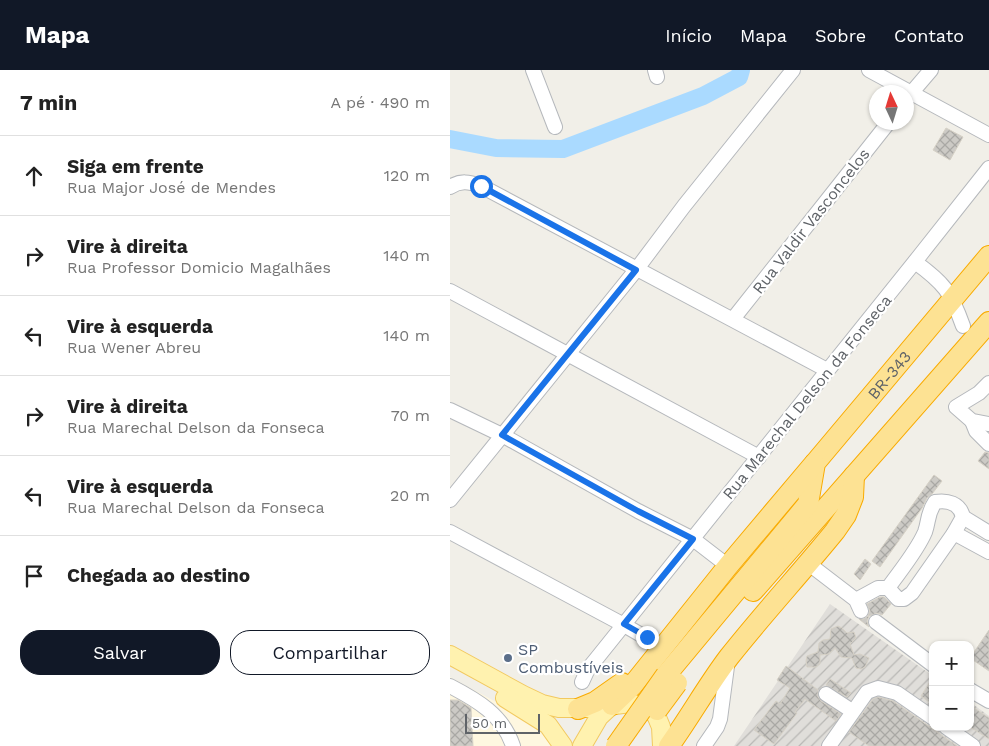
<!DOCTYPE html>
<html lang="pt">
<head>
<meta charset="utf-8">
<style>
	:root { --surface:#fff; --page:#f2f2f2; --text:#222; --muted:#767676; --line:#e0e0e0; --accent:#111827 }
	body { margin:0; font-family:"Work Sans",sans-serif; background:var(--page); color:var(--text) }
	.controls { position:absolute; right:15px; bottom:15px; display:grid; overflow:hidden; border-radius:10px; box-shadow:0 1px 4px #0004 }
	.controls button { width:45px; height:45px; display:grid; place-items:center; padding:0; border:0; border-bottom:1px solid var(--line); background:var(--surface); color:var(--text); font:25px sans-serif }
	.compass { position:absolute; left:419px; top:15px; width:45px; height:45px; border-radius:50%; background:var(--surface); box-shadow:0 1px 4px #0004; rotate:356deg }
	.scale { position:absolute; left:15px; bottom:12px; width:75px; box-sizing:border-box; padding-left:5px; border:2px solid #5f6368; border-top:0; font-size:14px; line-height:18px; white-space:nowrap; color:#5f6368; -webkit-text-stroke:4px #fff; paint-order:stroke }
	.stop { position:absolute; width:15px; height:15px; margin:-11px; border:4px solid #1a73e8; border-radius:50%; background:#fff }
	.stop.end { background:#1a73e8; border-color:#fff; box-shadow:0 1px 5px #0008 }
	.list { margin:0; padding:0; list-style:none }
	h2 { display:flex; justify-content:space-between; align-items:center; height:65px; margin:0; padding:0 20px; font-size:21px }
	h2 small { font-size:16px; font-weight:400; color:var(--muted) }
	.list li { display:grid; grid-template-columns:32px 1fr auto; gap:15px; align-items:center; box-sizing:border-box; height:80px; padding:0 20px; border-top:1px solid var(--line) }
	.list b { display:block; font-size:19px; white-space:nowrap }
	.list p { margin:0; font-size:16px; white-space:nowrap; color:var(--muted) }
	.list em { font-size:16px; font-style:normal; color:var(--muted) }
	.actions { display:flex; gap:10px; padding:15px 20px }
	.actions a { flex:1; padding:11px 0; border:1px solid var(--accent); border-radius:20px; text-align:center; font-size:18px; color:var(--accent) }
	.actions .main { background:var(--accent); color:#fff }
	.icon { flex:none; width:28px; height:28px; fill:none; stroke:currentColor; stroke-width:2; stroke-linecap:round; stroke-linejoin:round }
	.map { position:relative; flex:none; width:539px; height:676px; overflow:hidden }
	header { display:flex; align-items:center; gap:30px; box-sizing:border-box; height:70px; padding:0 25px; background:var(--accent); color:#fff }
	header strong { font-size:24px }
	nav { display:flex; gap:28px; margin-inline-start:auto; font-size:18px }
	main { display:flex }
	aside { flex:1; background:var(--surface) }
	.map>svg:first-child { display:block }
	.commercial { fill:#fef7e0 }
	.industrial { fill:url(#industrial-furrows) }
	.lines { fill:none; stroke-linecap:round; stroke-linejoin:round }
	.river { stroke:#aadaff; stroke-width:18 }
	.building { fill:url(#building-cross-hatch); stroke:#d6d1c6 }
	.minor-casing { stroke:#b5b8bc; stroke-width:16 }
	.major-casing { stroke:#f2c960; stroke-width:20 }
	.highway-casing { stroke:#f9ab00; stroke-width:22 }
	.minor { stroke:#fff; stroke-width:14 }
	.major { stroke:#fff2af; stroke-width:18 }
	.highway { stroke:#fde293; stroke-width:20 }
	.highway-bridge-casing { stroke:#f9ab00; stroke-width:22; stroke-linecap:butt }
	.highway-bridge { stroke:#fde293; stroke-width:20 }
	.route { stroke:#1a73e8; stroke-width:6 }
	.service-dot { fill:#5c6f8a; stroke:#fff; stroke-width:2 }
	.labels { text-anchor:middle; dominant-baseline:central; stroke-width:4.5; stroke-linejoin:round; paint-order:stroke }
	.street-label { font-size:16px; fill:#5f6368; stroke:#fff }
	.service-label { font-size:16px; fill:#4e5e75; stroke:#fff; text-anchor:start }
</style>
</head>
<body>
<header>
<strong>Mapa</strong>
<nav><a>Início</a><a>Mapa</a><a>Sobre</a><a>Contato</a></nav>
</header>
<main>
<aside>
<h2>7 min<small>A pé · 490 m</small></h2>
<ul class="list">
<li><svg class="icon" aria-label="ahead" viewBox="0 0 24 24"><path d="M12 20V5M6 11l6-6 6 6"/></svg><div><b>Siga em frente</b><p>Rua Major José de Mendes</p></div><em>120 m</em></li>
<li><svg class="icon" aria-label="right" viewBox="0 0 24 24"><path d="M7 20v-9h11M14 6l5 5-5 5"/></svg><div><b>Vire à direita</b><p>Rua Professor Domicio Magalhães</p></div><em>140 m</em></li>
<li><svg class="icon" aria-label="left" viewBox="0 0 24 24"><path d="M17 20v-9H6M10 6l-5 5 5 5"/></svg><div><b>Vire à esquerda</b><p>Rua Wener Abreu</p></div><em>140 m</em></li>
<li><svg class="icon" aria-label="right" viewBox="0 0 24 24"><path d="M7 20v-9h11M14 6l5 5-5 5"/></svg><div><b>Vire à direita</b><p>Rua Marechal Delson da Fonseca</p></div><em>70 m</em></li>
<li><svg class="icon" aria-label="left" viewBox="0 0 24 24"><path d="M17 20v-9H6M10 6l-5 5 5 5"/></svg><div><b>Vire à esquerda</b><p>Rua Marechal Delson da Fonseca</p></div><em>20 m</em></li>
<li><svg class="icon" aria-label="arrive" viewBox="0 0 24 24"><path d="M6 21V4h12l-3 4 3 4H6"/></svg><div><b>Chegada ao destino</b></div></li>
</ul>
<div class="actions"><a class="main">Salvar</a><a>Compartilhar</a></div>
</aside>
<div class="map">
<svg width="539" height="676" viewBox="0 0 539 676">
	<defs>
		<pattern id="industrial-furrows" width="10" height="10" patternUnits="userSpaceOnUse" patternTransform="scale(1.25)"><rect width="10" height="10" fill="#e0deda"/><path d="M-1 1l2-2M0 10L10 0M9 11l2-2" fill="none" stroke="#b9b8b5"/></pattern>
		<pattern id="building-cross-hatch" width="8" height="8" patternUnits="userSpaceOnUse" patternTransform="scale(1.25)"><rect width="8" height="8" fill="#cccac5"/><path d="M0 0l8 8M0 8l8-8" fill="none" stroke="#a9a8a4"/></pattern>
	</defs>
	<rect width="100%" height="100%" fill="#f1efe8"/>
	<path class="commercial" d="M0,607L63,641L87,658L102,676H0Z"/>
	<path class="industrial" d="M380,534L483,606V657H520V632L539,646V676H284Z"/>
	<g class="lines">
		<path class="river" d="M0,69L46,78L113,79L253,26L289,7L291,0"/>
	</g>
	<g class="building">
		<path d="M496,58L513,67L500,90L483,80Z"/>
		<path d="M535,382L539,383V399L528,391Z"/>
		<path d="M484,405L492,411L482,424L477,428L472,438L430,497L422,491Z"/>
		<path d="M415,489L421,494L410,510L404,504Z"/>
		<path d="M430,527H434L441,534L432,545L427,543L419,546L417,551L419,557L409,549H414L418,546L420,541L417,534Z"/>
		<path d="M388,556L392,558L397,563L404,562L406,568L400,574L404,585L410,584L419,588L415,597L411,599L406,598L402,588L391,587L385,578L379,584L370,585V594L366,597H357L356,591L357,586L368,582L369,573L373,570L380,569L381,559Z"/>
		<path d="M539,560V601L520,588Z"/>
		<path d="M336,596L368,620V627L371,631L391,644L386,651L355,629L345,642L347,643L324,674L304,660L326,631L330,634L340,618L327,610Z"/>
		<path d="M483,607V635L471,626Z"/>
		<path d="M380,609L401,623L397,627L376,615Z"/>
		<path d="M428,627L443,631L507,676H419L399,662L423,629Z"/>
		<path d="M0,630H8L21,638L23,676H0Z"/>
		<path d="M520,635L539,648V669L520,657Z"/>
	</g>
	<g class="lines">
		<defs>
			<g id="minor">
				<path d="M83,0L105,57"/>
				<path d="M205,0L207,7"/>
				<path d="M419,0L539,65"/>
				<path d="M457,28L481,0"/>
				<path d="M0,117C11,110 19,112 31,116L377,300"/>
				<path d="M465,192C494,213 501,222 513,256"/>
				<path d="M0,221L309,387"/>
				<path d="M283,249L439,52"/>
				<path d="M539,313L529,323L506,337L522,351L539,354"/>
				<path d="M0,340L52,365L188,441L243,469L278,496"/>
				<path d="M522,351L526,361L539,374"/>
				<path d="M0,430L186,200L234,136L343,0"/>
				<path d="M513,447L539,463"/>
				<path d="M0,462L174,555L212,577"/>
				<path d="M504,463L539,482"/>
				<path d="M359,494L406,530L411,541"/>
				<path d="M406,530L428,518H438L448,529H454L462,523L504,463L513,447C510,433 497,430 485,432C477,444 479,451 475,462C467,481 450,501 438,518"/>
				<path d="M426,552L483,595"/>
				<path d="M132,612L138,599L147,588L471,184L539,98"/>
				<path d="M0,616C27,630 53,645 63,676"/>
				<path d="M520,620L539,631"/>
				<path d="M376,624L402,641"/>
				<path d="M496,657L523,676"/>
				<path d="M254,676L267,657L270,649L278,589"/>
				<path d="M379,676L417,622L428,618L447,623L483,648"/>
			</g>
			<g id="major">
				<path d="M0,585L73,625L92,634L109,638H143L180,633L197,638L206,645L211,657L212,676"/>
				<path d="M55,628L98,655L113,676"/>
				<path d="M132,676L149,647L162,635"/>
			</g>
			<g id="highway">
				<path d="M303,521L539,252"/>
				<path id="s1" d="M216,605L358,434L365,393L539,186"/>
				<path d="M162,635L182,616L278,496L364,394"/>
				<path d="M128,639L145,632L172,613"/>
				<path d="M219,676C240,647 257,616 279,587C313,544 350,504 385,461L396,445L403,427L404,406"/>
			</g>
		</defs>
		<use href="#minor" class="minor-casing"/>
		<use href="#major" class="major-casing"/>
		<use href="#highway" class="highway-casing"/>
		<use href="#minor" class="minor"/>
		<use href="#major" class="major"/>
		<use href="#highway" class="highway"/>
		<defs>
			<g id="highway-bridge">
				<path d="M207,640L227,613"/>
				<path d="M166,676L216,605"/>
			</g>
		</defs>
		<use href="#highway-bridge" class="highway-bridge-casing"/>
		<use href="#highway-bridge" class="highway-bridge"/>
	</g>
	<g class="lines">
		<path class="route" d="M31,116L186,200L52,365L188,441L243,469L174,554L197,567"/>
	</g>
	<circle class="service-dot" cx="58" cy="588" r="5"/>
	<g class="labels">
		<g class="street-label">
			<text transform="translate(361 151) rotate(-52)">Rua Valdir Vasconcelos</text>
			<text stroke="none"><textPath href="#s1" startOffset="379">BR-343</textPath></text>
			<text transform="translate(357 327) rotate(-51)">Rua Marechal Delson da Fonseca</text>
		</g>
		<g class="service-label">
			<text x="68" y="579">SP<tspan x="68" dy="18">Combustíveis</tspan></text>
		</g>
	</g>
</svg>
<div class="controls">
<button>+</button>
<button>−</button>
</div>
<svg class="compass" viewBox="-18 -18 36 36"><path d="M0-13l5 13h-10z" fill="#e53935"/><path d="M0 13l5-13h-10z" fill="#767676"/></svg>
<div class="scale">50 m</div>
<div class="stop" style="left:31px;top:116px"></div>
<div class="stop end" style="left:197px;top:567px"></div>
</div>
</main>
</body>
</html>
